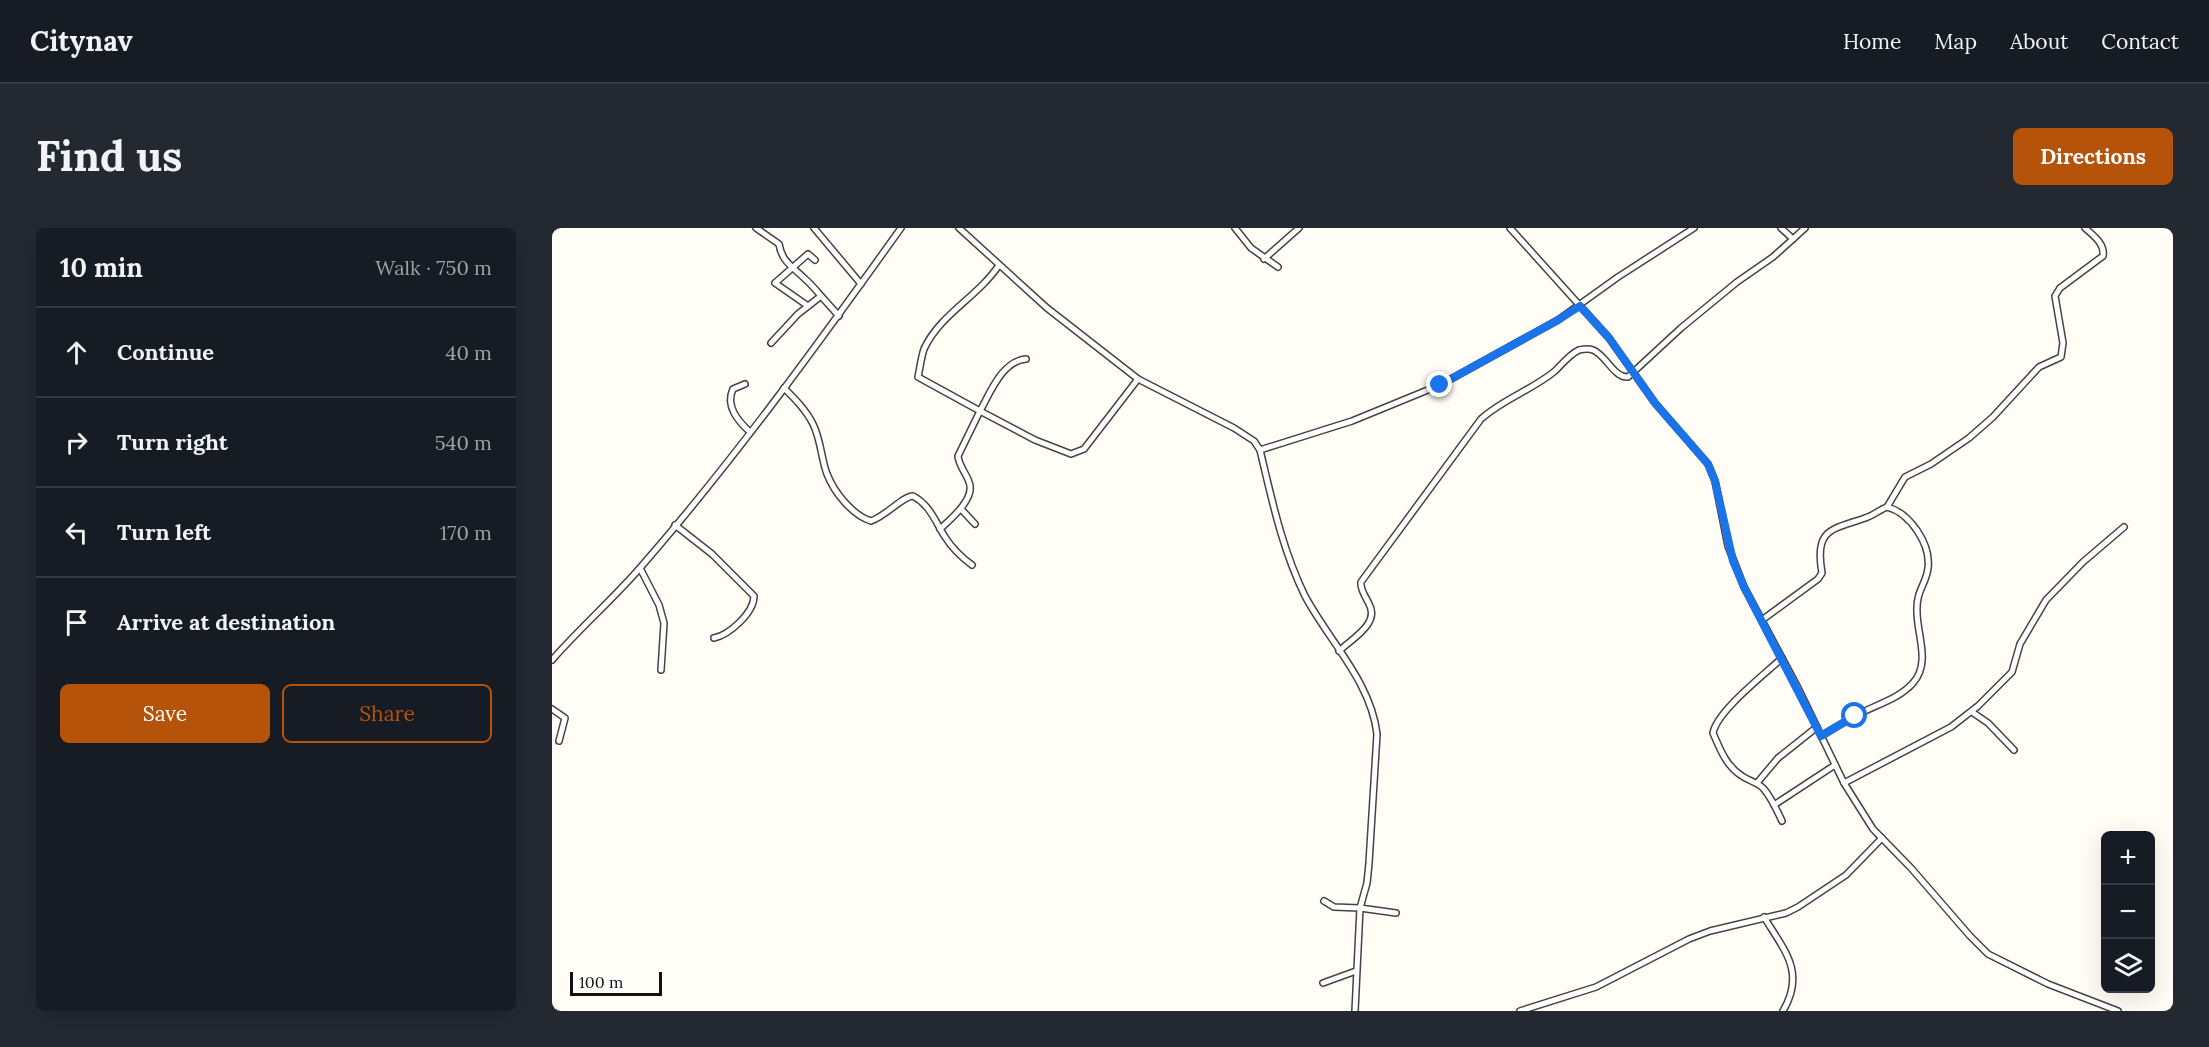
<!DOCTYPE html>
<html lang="en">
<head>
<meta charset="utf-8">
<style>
	:root { --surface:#171b24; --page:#242831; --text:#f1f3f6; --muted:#9ea1a6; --line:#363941; --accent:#b45309 }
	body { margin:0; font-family:Lora,serif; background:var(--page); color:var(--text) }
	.controls { position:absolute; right:18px; bottom:18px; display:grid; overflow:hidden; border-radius:9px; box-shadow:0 6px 24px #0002 }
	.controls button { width:54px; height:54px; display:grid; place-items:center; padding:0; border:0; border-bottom:2px solid var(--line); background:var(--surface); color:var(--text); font:30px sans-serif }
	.scale { position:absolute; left:18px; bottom:15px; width:92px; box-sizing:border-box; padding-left:6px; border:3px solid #111; border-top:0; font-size:16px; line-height:21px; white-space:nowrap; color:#111; -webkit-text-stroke:4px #fff; paint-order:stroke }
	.stop { position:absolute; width:18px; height:18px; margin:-14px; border:4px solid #1a73e8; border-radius:50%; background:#fff }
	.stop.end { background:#1a73e8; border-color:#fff; box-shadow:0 2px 6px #0008 }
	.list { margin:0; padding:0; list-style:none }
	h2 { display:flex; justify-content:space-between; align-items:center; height:78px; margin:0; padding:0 24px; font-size:26px }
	h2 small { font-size:20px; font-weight:400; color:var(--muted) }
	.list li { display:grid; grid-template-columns:39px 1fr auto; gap:18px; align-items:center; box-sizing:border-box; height:90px; padding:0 24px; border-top:2px solid var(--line) }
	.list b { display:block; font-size:22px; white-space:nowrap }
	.list em { font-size:20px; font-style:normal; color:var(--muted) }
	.actions { display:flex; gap:12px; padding:18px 24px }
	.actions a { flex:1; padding:14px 0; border:2px solid var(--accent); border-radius:9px; text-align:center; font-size:21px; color:var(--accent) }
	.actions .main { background:var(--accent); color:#fff }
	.icon { flex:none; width:33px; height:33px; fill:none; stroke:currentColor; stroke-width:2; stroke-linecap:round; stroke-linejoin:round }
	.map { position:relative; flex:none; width:1621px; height:783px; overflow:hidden; border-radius:9px }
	header { display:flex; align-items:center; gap:36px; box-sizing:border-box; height:84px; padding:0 30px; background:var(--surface); border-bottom:2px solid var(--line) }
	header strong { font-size:28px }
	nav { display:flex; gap:33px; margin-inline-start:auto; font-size:21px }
	.intro { display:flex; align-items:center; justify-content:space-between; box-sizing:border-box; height:144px; padding:0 36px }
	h1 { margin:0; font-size:42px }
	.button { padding:15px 27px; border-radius:9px; background:var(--accent); color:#fff; font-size:21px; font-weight:700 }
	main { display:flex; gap:36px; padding:0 36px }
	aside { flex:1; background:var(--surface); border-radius:9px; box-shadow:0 6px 24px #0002 }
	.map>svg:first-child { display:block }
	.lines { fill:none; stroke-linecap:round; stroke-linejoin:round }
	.street-casing { stroke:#444; stroke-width:8 }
	.street { stroke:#fff; stroke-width:5 }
	.route { stroke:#1a73e8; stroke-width:8 }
</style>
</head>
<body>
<header>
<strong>Citynav</strong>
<nav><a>Home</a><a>Map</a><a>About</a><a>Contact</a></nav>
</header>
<div class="intro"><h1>Find us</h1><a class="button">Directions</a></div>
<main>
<aside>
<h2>10 min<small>Walk · 750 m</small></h2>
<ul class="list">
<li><svg class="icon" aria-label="ahead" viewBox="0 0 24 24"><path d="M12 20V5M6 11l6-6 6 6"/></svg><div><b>Continue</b></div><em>40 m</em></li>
<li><svg class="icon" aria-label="right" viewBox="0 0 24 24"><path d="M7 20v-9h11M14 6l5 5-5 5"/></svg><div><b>Turn right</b></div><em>540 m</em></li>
<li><svg class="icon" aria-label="left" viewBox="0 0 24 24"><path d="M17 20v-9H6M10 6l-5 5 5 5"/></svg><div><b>Turn left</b></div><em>170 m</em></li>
<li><svg class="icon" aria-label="arrive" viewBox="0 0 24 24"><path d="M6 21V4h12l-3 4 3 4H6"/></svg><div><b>Arrive at destination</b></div></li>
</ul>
<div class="actions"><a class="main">Save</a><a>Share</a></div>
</aside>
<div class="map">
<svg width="1621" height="783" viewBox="0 0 1621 783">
	<rect width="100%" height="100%" fill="#fffdf5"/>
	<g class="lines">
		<defs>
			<g id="street">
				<path d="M204,0L227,16C230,34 240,38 252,50C258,55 264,62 269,68"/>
				<path d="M262,0L309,56"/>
				<path d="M407,0L495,80L586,151L682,200L702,213L708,222C720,272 730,321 753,368C777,413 819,454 825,506L817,635L815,655L808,680L803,783"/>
				<path d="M683,0L699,20L726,39"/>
				<path d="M958,0L1057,110L1103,175L1156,236L1163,253L1176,318L1192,359L1246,460L1292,555L1321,601L1359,640L1418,708L1436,726L1496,756L1566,783"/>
				<path d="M1229,0L1241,11L1253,0"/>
				<path d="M712,31L747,0"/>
				<path d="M256,78L223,55L256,26L263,32"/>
				<path d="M219,115L246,86L269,68L287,88"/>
				<path d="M474,131C450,133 438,165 428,183L483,212L519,226L532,221L586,151"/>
				<path d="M193,156L181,161C173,178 186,193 198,204"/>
				<path d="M232,160C243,171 254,182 261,196C269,212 269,230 275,246C282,264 300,287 319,293C334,288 351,268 361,268C378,277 383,293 393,309C400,320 409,329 420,337"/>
				<path d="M708,222L800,193L888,157L1006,92L1066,49L1142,0"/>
				<path d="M1335,279L1353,249L1379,236L1417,210L1441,189L1487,139L1509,129L1511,115L1503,68L1508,60L1551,28C1553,16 1542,8 1533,0"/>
				<path d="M409,281L423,296"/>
				<path d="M123,297L160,326L202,368C202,385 177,407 162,410"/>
				<path d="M388,301C399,291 424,270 417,254C414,245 407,238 406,228L428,183L366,149C368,140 369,130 372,121C388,86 426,69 447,37"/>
				<path d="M88,340L107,377L112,395L109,442"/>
				<path d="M1210,392L1266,351L1270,345C1262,300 1280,302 1313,290C1321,288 1327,282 1335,279C1358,285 1379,316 1376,340C1374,357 1364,362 1365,384C1365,407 1379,435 1361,455C1347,471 1323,477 1305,487C1293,493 1281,501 1269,508"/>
				<path d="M787,423C801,410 828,395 817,376C814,369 808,362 809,354L929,191C951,171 980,162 1003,143C1010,136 1018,126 1027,122C1032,121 1036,120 1041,122C1054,127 1062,150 1076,149L1129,100L1185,54L1221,29L1241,11"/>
				<path d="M1230,430C1212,447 1165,483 1161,505C1168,521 1174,538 1190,548C1197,553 1205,554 1211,560C1219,569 1225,582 1230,593"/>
				<path d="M0,432C28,400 60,372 88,340C182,232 266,116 349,0"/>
				<path d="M0,481L13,490L7,513"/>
				<path d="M1420,484L1436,495L1462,522"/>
				<path d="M1205,555L1226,530L1265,499"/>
				<path d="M1292,555L1399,499L1426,478L1460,444L1468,416L1494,372L1531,334L1572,299"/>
				<path d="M1222,577L1283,537"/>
				<path d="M772,673L782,679L808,680L844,685"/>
				<path d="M1212,689C1232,722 1254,744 1231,783"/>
				<path d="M771,755L804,743"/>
				<path d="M968,783L1044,759L1137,711L1158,703L1234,685L1246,679L1294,647L1330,610"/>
			</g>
		</defs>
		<use href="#street" class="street-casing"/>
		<use href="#street" class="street"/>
	</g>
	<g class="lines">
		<path class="route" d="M888,157L1006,92L1028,78L1057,110L1103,175L1156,236L1163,253L1181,333L1192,359L1269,508L1303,488"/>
	</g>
</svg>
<div class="controls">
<button>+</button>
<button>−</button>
<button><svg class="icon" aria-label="layers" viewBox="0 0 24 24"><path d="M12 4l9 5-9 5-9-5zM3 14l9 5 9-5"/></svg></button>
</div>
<div class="scale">100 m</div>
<div class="stop" style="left:1303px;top:488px"></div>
<div class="stop end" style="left:888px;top:157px"></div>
</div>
</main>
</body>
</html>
